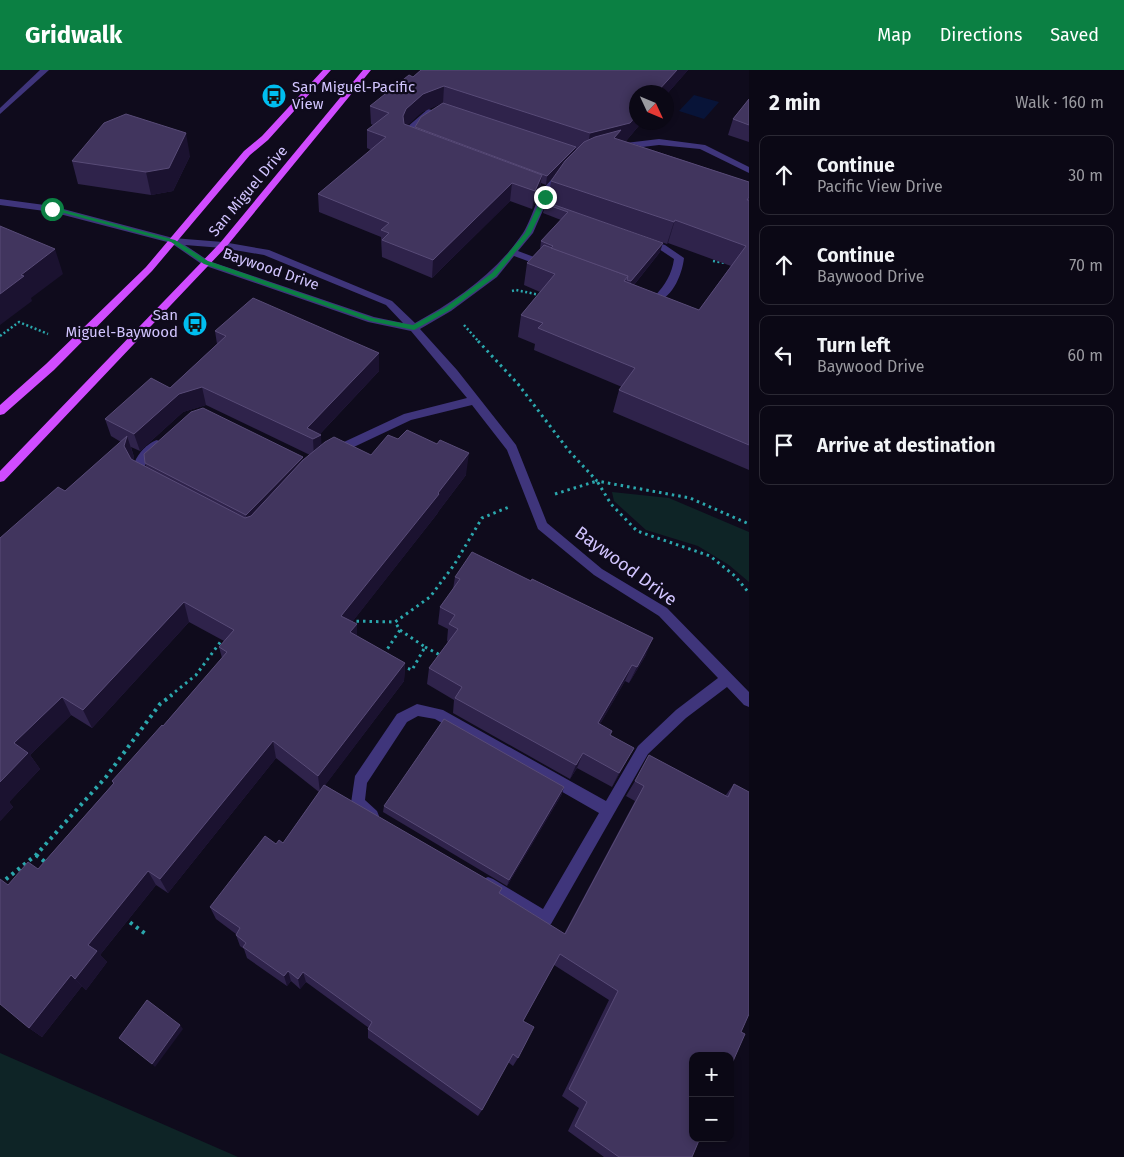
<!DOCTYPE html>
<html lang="en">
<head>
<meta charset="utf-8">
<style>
	:root { --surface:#0b0815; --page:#191622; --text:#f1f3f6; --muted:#9a9aa0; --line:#2b2934; --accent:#0b8043 }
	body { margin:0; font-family:"Fira Sans",sans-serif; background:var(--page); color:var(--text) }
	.controls { position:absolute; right:15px; bottom:15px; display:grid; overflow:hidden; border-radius:10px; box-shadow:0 2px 8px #0003 }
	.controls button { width:45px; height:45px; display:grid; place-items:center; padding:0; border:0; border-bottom:1px solid var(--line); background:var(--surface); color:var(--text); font:25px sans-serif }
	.compass { position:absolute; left:629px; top:15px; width:45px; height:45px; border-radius:50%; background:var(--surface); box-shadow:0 2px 8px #0003; rotate:134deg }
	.stop { position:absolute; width:15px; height:15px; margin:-11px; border:4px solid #0b8043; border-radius:50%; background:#fff }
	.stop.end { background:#0b8043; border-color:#fff; box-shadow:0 1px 5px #0008 }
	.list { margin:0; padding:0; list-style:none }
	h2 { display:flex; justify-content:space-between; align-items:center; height:65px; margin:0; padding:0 20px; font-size:21px }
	h2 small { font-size:16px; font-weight:400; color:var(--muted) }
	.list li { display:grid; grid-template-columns:32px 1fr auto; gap:15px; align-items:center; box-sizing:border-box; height:80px; margin:0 10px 10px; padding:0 10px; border:1px solid var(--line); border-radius:10px }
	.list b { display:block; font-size:19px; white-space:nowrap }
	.list p { margin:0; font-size:16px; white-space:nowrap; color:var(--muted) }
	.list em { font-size:16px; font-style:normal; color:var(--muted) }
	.icon { flex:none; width:28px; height:28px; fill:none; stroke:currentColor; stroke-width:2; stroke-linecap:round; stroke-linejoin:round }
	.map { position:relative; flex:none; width:749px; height:1087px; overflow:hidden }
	header { display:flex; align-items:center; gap:30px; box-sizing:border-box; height:70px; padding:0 25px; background:var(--accent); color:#fff }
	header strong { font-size:24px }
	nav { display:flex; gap:28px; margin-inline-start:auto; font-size:18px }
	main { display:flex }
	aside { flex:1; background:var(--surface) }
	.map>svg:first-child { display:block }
	.green { fill:#0e2426 }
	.water { fill:#081438 }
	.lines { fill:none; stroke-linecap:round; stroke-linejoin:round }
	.path-far2 { stroke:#2ba7ad; stroke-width:2.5; stroke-dasharray:2 2.5; stroke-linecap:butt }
	.path-far1 { stroke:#2ba7ad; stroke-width:3; stroke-dasharray:2.5 4; stroke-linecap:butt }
	.path { stroke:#2ba7ad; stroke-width:4; stroke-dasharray:3 4.5; stroke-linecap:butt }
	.minor { fill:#3f357b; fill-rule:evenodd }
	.major { fill:#d04cff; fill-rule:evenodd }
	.wall { fill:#2f234b; fill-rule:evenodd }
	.shaded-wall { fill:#1b1230 }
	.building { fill:#41355e; stroke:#584b77 }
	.route { fill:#0b8043 }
	.labels { text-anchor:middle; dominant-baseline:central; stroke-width:4.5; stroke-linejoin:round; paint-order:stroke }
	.far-poi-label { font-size:15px; fill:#d2c5ff; stroke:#0f0b1c; text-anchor:start }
	.far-street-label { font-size:15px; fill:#d2c5ff; stroke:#0f0b1c }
	.street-label { font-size:18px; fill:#d2c5ff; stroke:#0f0b1c }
</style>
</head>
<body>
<header>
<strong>Gridwalk</strong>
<nav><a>Map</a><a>Directions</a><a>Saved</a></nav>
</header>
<main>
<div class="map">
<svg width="749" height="1087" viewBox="0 0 749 1087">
	<rect width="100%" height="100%" fill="#0f0b1c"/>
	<g class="green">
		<path d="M612,422L669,428L749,462V512L729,495L698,476L646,460L614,431Z"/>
		<path d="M0,983L238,1087H0Z"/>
	</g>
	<path class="water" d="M694,25L719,32L704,49L679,41Z"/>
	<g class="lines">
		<g class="path-far2">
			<path d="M713,191L725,193"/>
			<path d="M512,221L516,220L540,225"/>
			<path d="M464,255L479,272"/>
			<path d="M0,266L19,252L48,264"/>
		</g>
		<g class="path-far1">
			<path d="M478,271L518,314L569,381L597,411L690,428L749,454"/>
			<path d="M555,424L597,411L611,434L637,461L710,486L735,506L749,523"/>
			<path d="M350,551L395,552L430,527L454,495L482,448L509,437"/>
			<path d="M400,560L425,577L412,600L402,596"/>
			<path d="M425,577L442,586"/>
			<path d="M384,584L400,560L395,552"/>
			<path d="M170,626L196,605L224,567"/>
		</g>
		<g class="path">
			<path d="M36,785L48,794"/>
			<path d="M0,814L36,785L106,707L160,634L172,625"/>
			<path d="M124,848L147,865"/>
		</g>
		<g class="minor">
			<path d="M40,0H49L0,44V38Z"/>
			<path d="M428,39L435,41L413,61L411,67L415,70L414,72L404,70L403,68L406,58Z"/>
			<path d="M659,69L705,75L749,97V103L700,79L659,75L617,80L613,77L617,74Z"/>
			<path d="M562,103L566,106L551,122L533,163L518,181L550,193V197H544L514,186L497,207L451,241L420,259L457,300L516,375L547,453L602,499L667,538L749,622V637L744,635L727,617L686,648L648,684L551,854L546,857L483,819L481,814L483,809L488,807L493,809L543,839L599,743L435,649L418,646L407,652L367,713L365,730L377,741L379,746L377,751L372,753L367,751L353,738L351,733L355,706L397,644L417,634L443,640L606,731L638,676L676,640L718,608L659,546L594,505L538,459L507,380L472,335L411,350L339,384H331L329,381L331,378L404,344L467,328L411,261L368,252L203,195L171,173L52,142L0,135V129L52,136L173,168L223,172L269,180L392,231L415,253C457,230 496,203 523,163C535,145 538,112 562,103ZM185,175L223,178L264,185L386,235L403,253L374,247L209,191Z"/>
			<path d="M646,169L665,175L684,188C682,206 671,231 652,233C647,233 645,233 641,230L643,228L655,226C665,215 672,204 674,189L659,179L643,174V170Z"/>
			<path d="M157,370L163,374L145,395V401L151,408L145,412C120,405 141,375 157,370Z"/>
		</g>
		<g class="major">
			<path d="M323,0H331L268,70L250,85L152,201L54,300L4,344L0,345V335L46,294L146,197L244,81L262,66Z"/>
			<path d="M363,0H371L226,177L4,411L0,412V401L220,173Z"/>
		</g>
	</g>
	<g class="wall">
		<path d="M421,0H688L666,25L636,52H642L626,71H625L749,112V400L613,342L619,320L622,317L534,280L535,274L518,267L521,245L540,222L524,215L527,193L540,179L541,171L561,150L543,143L546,132L660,182L634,215L699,240L731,196L668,173L667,174L548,133L551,111L554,106L546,115L541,113L539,123L532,139L510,131L432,208L382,187L381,167L319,142L318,124L371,80L367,78V60L373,55L371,54L370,36L413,7ZM442,33L415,57V58L407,55L422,42Z"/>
		<path d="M749,29V72L728,65L733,49Z"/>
		<path d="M190,86L173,121L151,125L78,114L72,91Z"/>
		<path d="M215,261L379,301L320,364L321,375L466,405L438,442L437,444L352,552L357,566L405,593L404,611L325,715L564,864L635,731L626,726L635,711L725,726L734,714L692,1087H604L568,1061L579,1038L562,1026L609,930L554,895L523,951L518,988L513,996L508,992L482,1040L478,1046L368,968V959L369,958L306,912L300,919L291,911L287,916L247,888L244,879L240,876L236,865V864L216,849L210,837L276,774L283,773L319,722L276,688L168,823L156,815L100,885L107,892L86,920L82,916L42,967L29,958L8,815L38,799L113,714L112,711L163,656L222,588L219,577L224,571L189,552L92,658L71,645L30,685L40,699L9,732L13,737L0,751L65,421L121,372L111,366L105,349L170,318L217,274ZM206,335L310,385L303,390V387L145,393L146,397L133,390L134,387L131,377L140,381L183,342Z"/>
		<path d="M455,507L646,585L629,613L625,611L600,654L610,665L626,692L612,717L577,698L570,709L453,643L454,630L427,614L429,598L448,572L447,571L448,559L438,554L440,537L453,519Z"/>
		<path d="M562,724L507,816L383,742L384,736Z"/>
	</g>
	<g class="shaded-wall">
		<path d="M677,0H688L666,25V22H657Z"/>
		<path d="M444,16L443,33L422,42L406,57L403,64V46L406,39L423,24Z"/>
		<path d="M636,46V52H642L626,71L587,81L590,63Z"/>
		<path d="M186,63L190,86L173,121L151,125L146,102Z"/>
		<path d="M576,77L575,86L546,115L547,106Z"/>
		<path d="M542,105L539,123L532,139L535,121Z"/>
		<path d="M512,113L510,131L432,208L433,190Z"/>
		<path d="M675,150L668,173L667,174L674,152Z"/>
		<path d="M663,173L660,182L629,221L631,211Z"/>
		<path d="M55,179L63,204L31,228L32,231L0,255V224L21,205Z"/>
		<path d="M379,283V301L317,367L321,365L322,382L314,387L313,369L307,358Z"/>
		<path d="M202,317L206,335L183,342L140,381L134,364L179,324Z"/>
		<path d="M127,366L134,387L130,398L124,376Z"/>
		<path d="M469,383L466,405L438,442L437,444L342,565L341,546Z"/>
		<path d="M303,387L304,396L248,454L246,445Z"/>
		<path d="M184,532L189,552L92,658L83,640Z"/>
		<path d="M357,554V573L350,562Z"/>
		<path d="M653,568L646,585L629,613L637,597Z"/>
		<path d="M405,593L404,611L320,722L318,706Z"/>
		<path d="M632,595L625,611L592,668L598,653Z"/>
		<path d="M62,627L71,645L30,685L40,699L9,732L13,737L0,751V712L14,673Z"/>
		<path d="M273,671L276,688L168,823L160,809Z"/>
		<path d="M634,678L626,692L612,717L619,703Z"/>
		<path d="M583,683L577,698L570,709L576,695Z"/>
		<path d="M564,717L562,724L507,816L509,810Z"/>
		<path d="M148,801L156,815L100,885L107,892L86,920L75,909L88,875Z"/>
		<path d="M288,901L291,911L287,916L284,906Z"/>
		<path d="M303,902L306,912L300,919L298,909Z"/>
		<path d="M71,905L82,916L42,967L29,958Z"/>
		<path d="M180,955L183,959L155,997L152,994Z"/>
	</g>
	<g class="building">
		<path d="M421,0H677L657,22H636V46L630,53L590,63L444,16L423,24L406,39L403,46L404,54L542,105L535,121L512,113L433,190L382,170L389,163L381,160L389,153L318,124L386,67L367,60L389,43L370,36L409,5L413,7Z"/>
		<path d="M749,29V55L733,49Z"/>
		<path d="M443,33L576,77L547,106L415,57L421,47Z"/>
		<path d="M126,44L186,63L169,98L146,102L72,91L104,53Z"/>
		<path d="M621,60L614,68L749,112V127L747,130H749V375L619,320L635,298L538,258L543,253L521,245L555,204L527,193L544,175L628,206L624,211L699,240L746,176L675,150L674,152L551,111L565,91L584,72L595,67Z"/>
		<path d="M546,132L663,173L631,211L627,210L628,206L551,178L553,176L541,171L568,142L545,134Z"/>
		<path d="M0,156L55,179L21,205L24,206L0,224Z"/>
		<path d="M253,228L379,283L307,358L321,365L313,369L202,317L179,324L134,364L105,349L151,308L170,318L226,266L215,261Z"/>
		<path d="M203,338L303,387L246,445L145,393L144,384L191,342Z"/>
		<path d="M407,360L437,374L440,370L469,383L438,423L439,424L341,546L357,554L350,562L405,593L318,706L273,671L160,809L148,801L88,875L97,881L75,909L71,905L29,958L0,934V809L8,815L28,792L38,799L114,713L112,711L162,655L163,656L227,582L219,577L234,560L184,532L83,640L62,627L14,673L28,683L0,712V468L58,417L65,421L127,366L124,376L131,389L245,448L251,446L303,390L325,372L334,367L371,385L388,365L398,369Z"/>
		<path d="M472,482L531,511L532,509L653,568L637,597L632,595L598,653L612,661L610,665L634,678L619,703L583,683L576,695L455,628L462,617L429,598L458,559L449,554L455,545L440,537L460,509L455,507Z"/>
		<path d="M444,649L564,717L509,810L384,736Z"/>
		<path d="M649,685L728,727L734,714L749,722V944L741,962L745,964L730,998V986H693V1068H700L692,1087H619L575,1056L587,1032L569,1019L618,921L560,884L523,951L534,957L518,988L513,984L482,1040L368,959L372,952L303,902L298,909L288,901L284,906L243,877L246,873L236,865L240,858L210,837L265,766L276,774L279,770L283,773L324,715L502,818L499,823L565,864L644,716L635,711Z"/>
		<path d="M147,930L180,955L152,994L119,968Z"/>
	</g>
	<path class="route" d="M545,126L548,127L531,163L496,206L450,240L414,260L370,251L204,194L171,172L49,139L52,137L175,170L208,191L373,248L413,255L446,237L492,203L525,163L542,127Z"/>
	<defs>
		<symbol id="bus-disc" viewBox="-11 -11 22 22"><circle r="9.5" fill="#00bef0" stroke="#0f0b1c"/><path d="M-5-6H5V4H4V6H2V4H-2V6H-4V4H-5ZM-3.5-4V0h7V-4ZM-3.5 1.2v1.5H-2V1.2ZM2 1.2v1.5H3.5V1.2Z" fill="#111"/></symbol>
	</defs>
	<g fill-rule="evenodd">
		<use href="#bus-disc" x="260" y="12" width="28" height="28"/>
		<use href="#bus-disc" x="181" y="240" width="28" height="28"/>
	</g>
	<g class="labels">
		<g class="far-poi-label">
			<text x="292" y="17">San Miguel-Pacific<tspan x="292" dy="17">View</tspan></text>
			<text x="178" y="245" text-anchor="end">San<tspan x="178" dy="17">Miguel-Baywood</tspan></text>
		</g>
		<g class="far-street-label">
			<text transform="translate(248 121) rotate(-50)">San Miguel Drive</text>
			<text transform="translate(271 199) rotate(19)">Baywood Drive</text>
		</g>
		<g class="street-label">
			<text transform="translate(626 496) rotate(36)">Baywood Drive</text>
		</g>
	</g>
</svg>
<div class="controls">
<button>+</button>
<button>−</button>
</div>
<svg class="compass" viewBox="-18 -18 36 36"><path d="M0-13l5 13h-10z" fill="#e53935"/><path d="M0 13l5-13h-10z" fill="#9a9aa0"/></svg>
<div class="stop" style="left:52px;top:139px"></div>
<div class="stop end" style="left:545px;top:127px"></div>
</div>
<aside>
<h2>2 min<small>Walk · 160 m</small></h2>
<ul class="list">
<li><svg class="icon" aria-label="ahead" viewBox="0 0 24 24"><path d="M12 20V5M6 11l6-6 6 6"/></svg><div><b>Continue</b><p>Pacific View Drive</p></div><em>30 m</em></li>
<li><svg class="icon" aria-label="ahead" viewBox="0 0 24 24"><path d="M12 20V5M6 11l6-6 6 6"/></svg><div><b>Continue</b><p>Baywood Drive</p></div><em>70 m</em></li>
<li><svg class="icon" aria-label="left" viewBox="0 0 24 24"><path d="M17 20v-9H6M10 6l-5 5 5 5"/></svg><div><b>Turn left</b><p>Baywood Drive</p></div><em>60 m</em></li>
<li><svg class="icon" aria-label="arrive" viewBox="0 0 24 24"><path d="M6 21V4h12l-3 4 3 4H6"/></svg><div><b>Arrive at destination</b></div></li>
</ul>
</aside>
</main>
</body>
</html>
